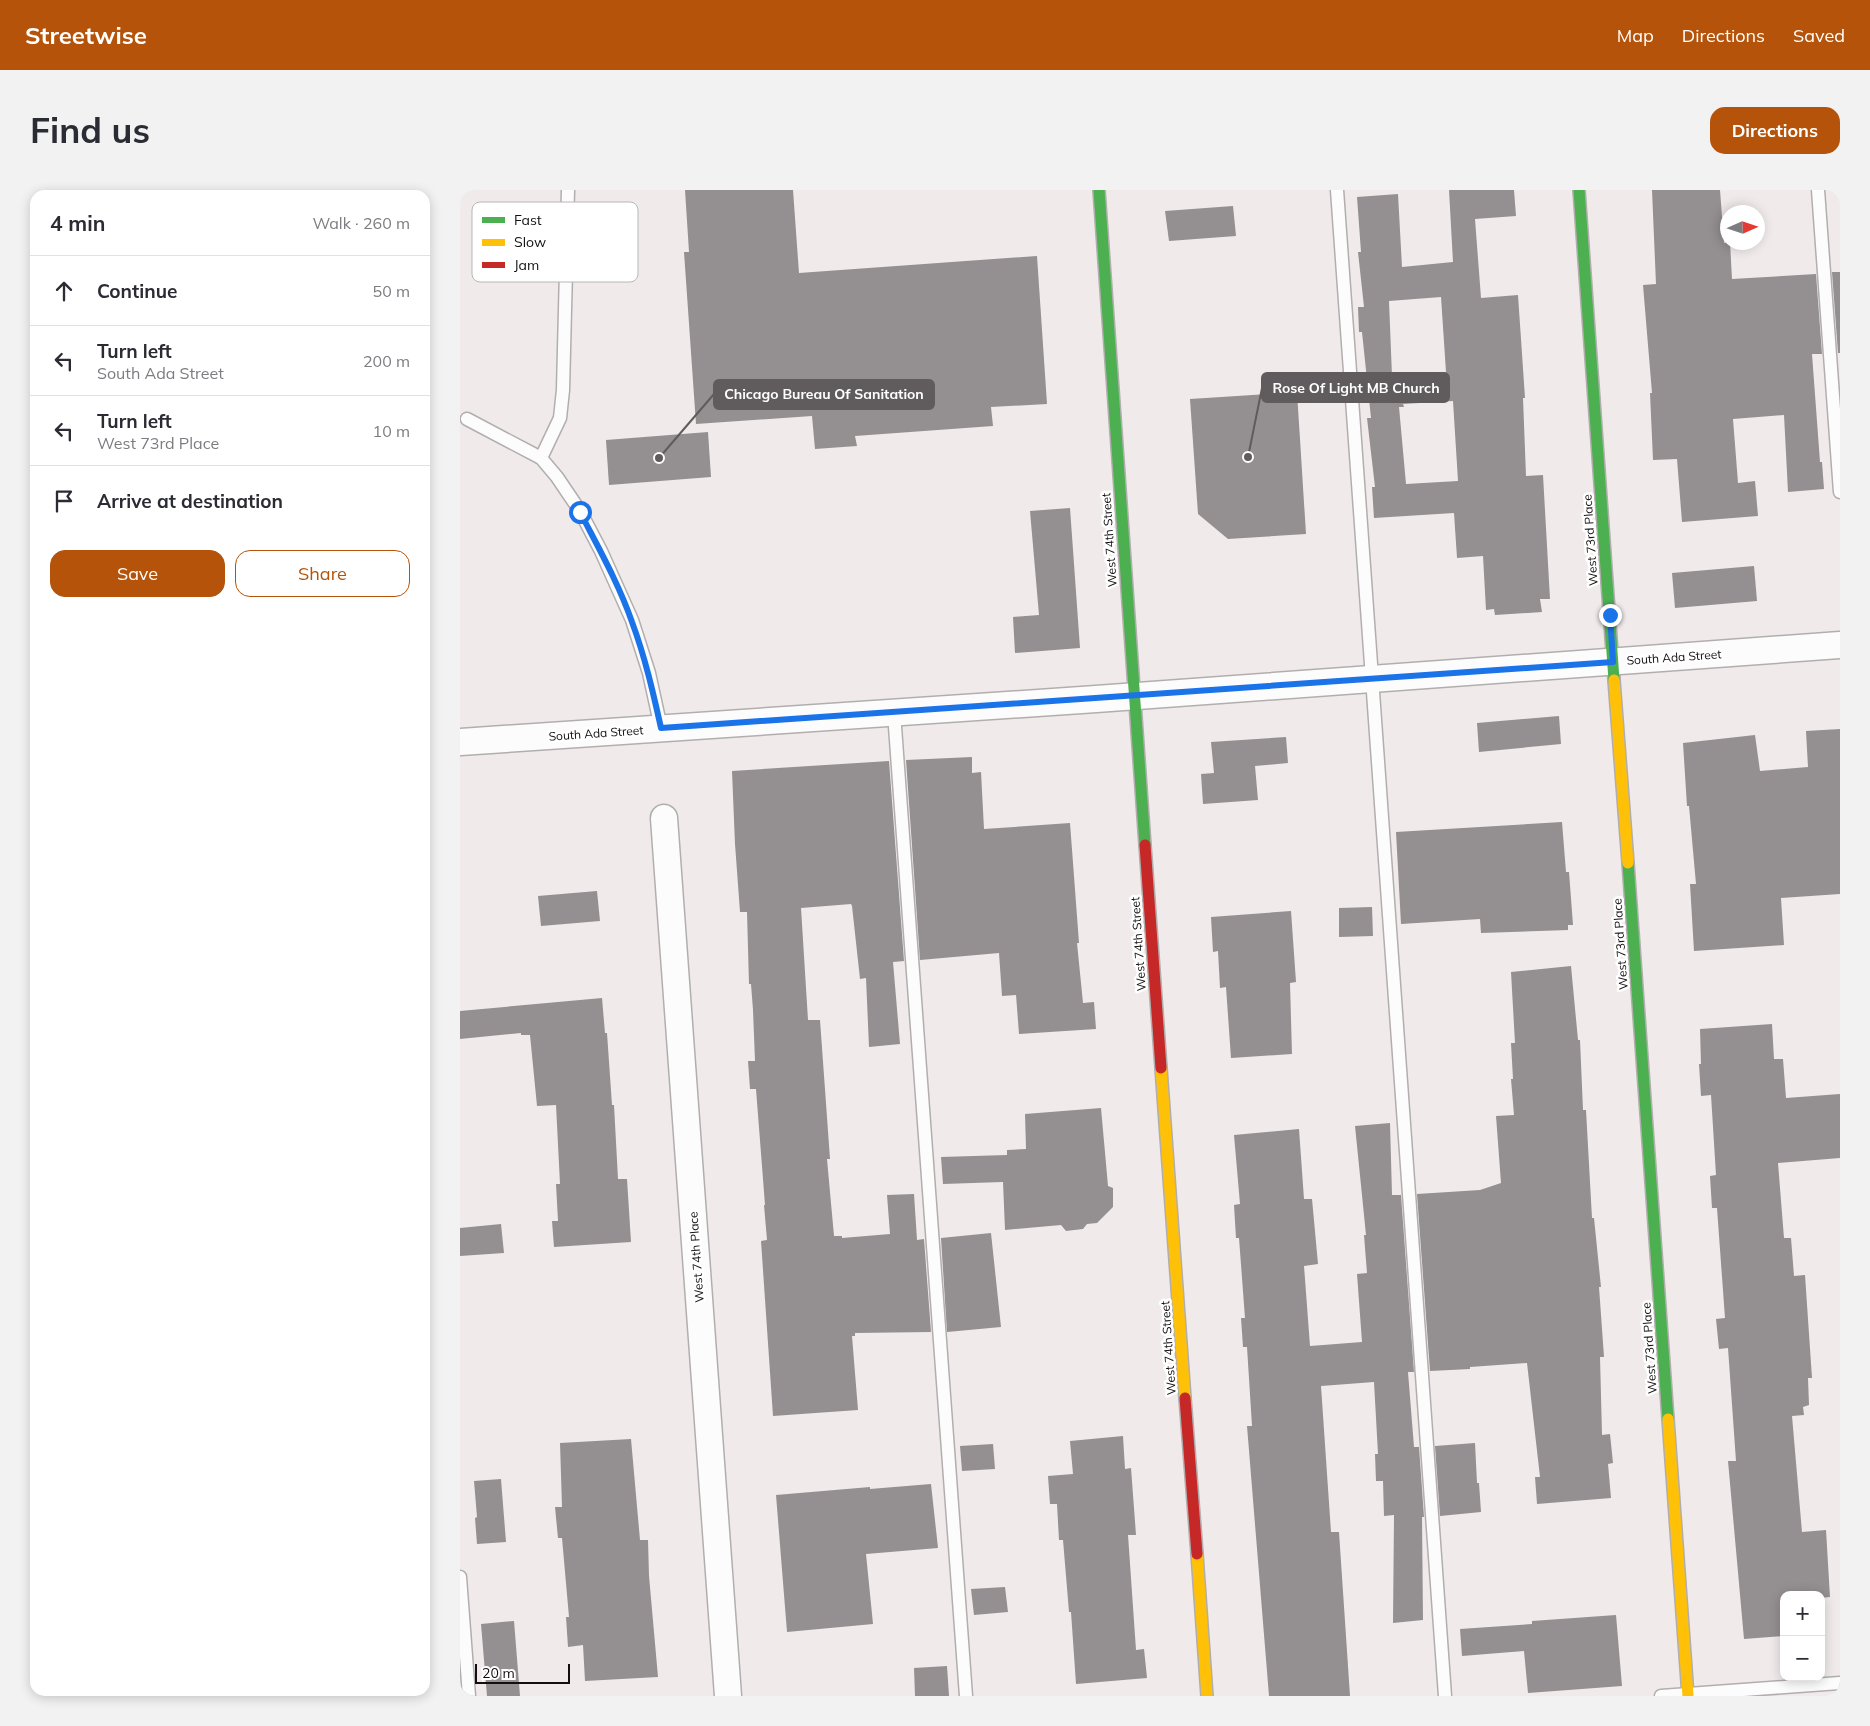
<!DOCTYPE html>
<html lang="en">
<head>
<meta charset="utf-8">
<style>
	:root { --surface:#fff; --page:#f2f2f3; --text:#2b2b33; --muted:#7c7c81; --line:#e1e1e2; --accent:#b45309 }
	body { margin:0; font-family:Mulish,sans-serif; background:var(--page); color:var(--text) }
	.controls { position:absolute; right:15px; bottom:15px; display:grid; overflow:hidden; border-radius:10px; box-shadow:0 2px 12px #0003 }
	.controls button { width:45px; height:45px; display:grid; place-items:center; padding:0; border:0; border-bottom:1px solid var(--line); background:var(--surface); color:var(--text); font:25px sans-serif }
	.compass { position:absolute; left:1260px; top:15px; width:45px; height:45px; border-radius:50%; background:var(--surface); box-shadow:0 2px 12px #0003; rotate:87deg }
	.scale { position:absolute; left:15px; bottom:12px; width:95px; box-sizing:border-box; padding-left:5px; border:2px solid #130f10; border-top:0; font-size:14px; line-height:18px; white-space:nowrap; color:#130f10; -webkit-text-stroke:4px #fff; paint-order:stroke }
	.stop { position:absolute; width:15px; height:15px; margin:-11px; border:4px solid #1a73e8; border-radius:50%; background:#fff }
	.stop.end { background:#1a73e8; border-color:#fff; box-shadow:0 1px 5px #0008 }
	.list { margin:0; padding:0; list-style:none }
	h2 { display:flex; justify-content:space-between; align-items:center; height:65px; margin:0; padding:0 20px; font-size:21px }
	h2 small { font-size:16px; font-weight:400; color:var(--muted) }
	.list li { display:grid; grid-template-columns:32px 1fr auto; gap:15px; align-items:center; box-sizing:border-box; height:70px; padding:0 20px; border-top:1px solid var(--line) }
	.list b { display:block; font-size:19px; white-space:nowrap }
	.list p { margin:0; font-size:16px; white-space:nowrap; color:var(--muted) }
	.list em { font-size:16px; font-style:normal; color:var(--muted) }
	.actions { display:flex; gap:10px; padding:15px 20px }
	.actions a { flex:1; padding:11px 0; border:1px solid var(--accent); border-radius:15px; text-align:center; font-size:18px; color:var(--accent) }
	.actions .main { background:var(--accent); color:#fff }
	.icon { flex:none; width:28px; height:28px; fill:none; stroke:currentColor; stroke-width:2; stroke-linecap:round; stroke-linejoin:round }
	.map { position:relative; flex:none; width:1380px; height:1506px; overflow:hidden; border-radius:15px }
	header { display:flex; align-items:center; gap:30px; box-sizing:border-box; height:70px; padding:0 25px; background:var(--accent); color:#fff }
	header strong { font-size:24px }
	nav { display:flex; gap:28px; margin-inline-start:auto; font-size:18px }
	.intro { display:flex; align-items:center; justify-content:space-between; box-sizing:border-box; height:120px; padding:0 30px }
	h1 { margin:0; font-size:35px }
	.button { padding:12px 22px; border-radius:15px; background:var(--accent); color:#fff; font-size:18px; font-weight:700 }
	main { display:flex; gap:30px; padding:0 30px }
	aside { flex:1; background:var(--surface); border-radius:15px; box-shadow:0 2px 12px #0003 }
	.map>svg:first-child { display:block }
	.building { fill:#948f90; fill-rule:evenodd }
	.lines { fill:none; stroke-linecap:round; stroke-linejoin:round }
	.lane-casing { stroke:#b2aeae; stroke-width:15 }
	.street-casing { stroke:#b2aeae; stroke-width:29 }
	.fast-casing { stroke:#b2aeae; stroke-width:14 }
	.slow-casing { stroke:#b2aeae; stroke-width:14 }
	.jam-casing { stroke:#b2aeae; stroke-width:14 }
	.lane { stroke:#fdfcfc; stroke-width:12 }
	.street { stroke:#fdfcfc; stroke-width:26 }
	.fast { stroke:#4caf50; stroke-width:11 }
	.slow { stroke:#ffc107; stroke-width:11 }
	.jam { stroke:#c62828; stroke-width:11 }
	.route { stroke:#1a73e8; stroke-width:6 }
	.labels { text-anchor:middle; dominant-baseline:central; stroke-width:5; stroke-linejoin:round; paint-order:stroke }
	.street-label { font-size:12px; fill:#130f10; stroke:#fff }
	.key { fill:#fff; stroke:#b8b7b7; stroke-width:1 }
	.key-label { font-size:14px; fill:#130f10 }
	.leader { fill:none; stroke:#605c5d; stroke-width:2 }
	.callout-dot { fill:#605c5d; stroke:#fff; stroke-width:2 }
	.callout { fill:#605c5d; stroke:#605c5d; stroke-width:2 }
	.callout-label { font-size:14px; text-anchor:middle; font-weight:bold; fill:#fff }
</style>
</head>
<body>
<header>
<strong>Streetwise</strong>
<nav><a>Map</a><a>Directions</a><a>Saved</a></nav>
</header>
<div class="intro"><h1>Find us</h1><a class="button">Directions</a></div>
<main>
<aside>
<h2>4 min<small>Walk · 260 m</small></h2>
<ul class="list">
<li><svg class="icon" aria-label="ahead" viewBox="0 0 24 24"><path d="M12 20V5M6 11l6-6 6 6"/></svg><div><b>Continue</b></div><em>50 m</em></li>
<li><svg class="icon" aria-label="left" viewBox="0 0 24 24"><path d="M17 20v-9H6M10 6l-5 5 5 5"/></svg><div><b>Turn left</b><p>South Ada Street</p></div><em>200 m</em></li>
<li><svg class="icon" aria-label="left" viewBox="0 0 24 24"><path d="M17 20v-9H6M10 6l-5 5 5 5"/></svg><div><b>Turn left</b><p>West 73rd Place</p></div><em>10 m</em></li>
<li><svg class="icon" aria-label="arrive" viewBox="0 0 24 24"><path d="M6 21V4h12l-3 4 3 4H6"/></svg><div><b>Arrive at destination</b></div></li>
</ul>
<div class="actions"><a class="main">Save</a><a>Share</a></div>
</aside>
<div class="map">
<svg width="1380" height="1506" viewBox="0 0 1380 1506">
	<rect width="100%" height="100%" fill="#f0eaeb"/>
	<g class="building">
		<path d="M225,0H333L339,83L577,66L587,214L531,217L533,236L395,246L397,256L355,259L352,226L236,234L224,62H229Z"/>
		<path d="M989,0H1054L1056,26L1015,29L1021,108L1058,105L1065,208H1063L1066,286L1083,285L1090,409H1080L1082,422L1035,425L1034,419L1026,420L1023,366L997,368L994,323L914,328L912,297H915L907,228H911L902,142H899L898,117H904L898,62H901L897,7L938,4L942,77L993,72ZM981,107L986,182L932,186L929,111ZM993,211L998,291L946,294L939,217H944L943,214Z"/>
		<path d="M1192,0H1260L1264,53L1270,52L1272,89L1356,84L1362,164H1352L1360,272H1362L1364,299L1328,302L1324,225L1273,229L1278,293L1295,291L1298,326L1222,332L1217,269L1193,270L1190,203H1192L1183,95L1196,94Z"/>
		<path d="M773,16L776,46L709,51L705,21Z"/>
		<path d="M1372,82H1380V163H1378Z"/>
		<path d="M837,202L846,344L768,349L738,324L730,209Z"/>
		<path d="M248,242L251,287L149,295L146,250Z"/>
		<path d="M610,318L620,458L555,463L553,427L579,425L570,321Z"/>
		<path d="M1294,376L1297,411L1215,418L1212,383Z"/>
		<path d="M1099,526L1101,554L1019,562L1017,533Z"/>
		<path d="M1380,539V704L1321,708L1324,755L1234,761L1230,694H1236L1229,616H1227L1223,553L1295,545L1300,581L1348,577L1346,541Z"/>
		<path d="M826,547L828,573L795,576L798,610L743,614L741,584L754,583L751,552Z"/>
		<path d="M512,567V583L521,582L524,639L610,633L619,753H617L623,813L634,812L636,839L559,844L556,805L542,806L539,763L460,770L446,570Z"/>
		<path d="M429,571L444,771L433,772L440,854L409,857L406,788L400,789L392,716L391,714L341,718L348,830H360L370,969H367L374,1046H382V1048L430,1044L427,1005L454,1004L457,1050L464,1049L471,1142L395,1143V1146H392L398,1220L313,1226L301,1051L307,1050L304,1015H305L296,899H290L288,871H295L293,820L291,794H289L287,722H280L275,654L272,581Z"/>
		<path d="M1102,632L1106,682H1109L1113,735H1108V740L1021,743L1020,729L941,734L936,642Z"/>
		<path d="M137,701L140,731L81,736L78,706Z"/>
		<path d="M912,717L913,746L879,747V718Z"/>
		<path d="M831,721L836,792L830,793L832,864L771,868L766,797L760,798L758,761L753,762L751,727Z"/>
		<path d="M1111,776L1118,850H1120L1123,920H1126L1132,1028H1134L1141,1097H1139L1144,1167H1140L1142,1245L1150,1244L1153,1273L1148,1274L1151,1308L1077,1314L1075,1287H1080L1067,1173L1010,1177V1179L970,1181L957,1004L1020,1000L1041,993L1036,926L1054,925L1051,889H1053L1051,853H1055L1051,782Z"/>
		<path d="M142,808L145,843H147L152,915H154L158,989H167L171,1052L94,1057L92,1031H98L96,994H100L96,915L77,916L70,845H61V843L0,849V821Z"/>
		<path d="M1312,834L1314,869H1323L1326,908L1380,904V968L1318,973L1324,1048H1331L1334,1086L1345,1085L1352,1188H1348L1349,1215L1343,1217L1344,1225L1332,1226L1342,1342L1366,1340L1370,1407L1361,1408V1405H1324V1446L1284,1449L1268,1271H1276L1268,1158L1259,1159L1256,1129L1265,1128L1257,1018H1252L1250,986L1256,985L1251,905L1241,906L1239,874H1241L1240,839Z"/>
		<path d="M641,918L648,996L653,998V1017L637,1033L627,1034L623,1039L606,1041L601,1035L545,1040L543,992L483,994L481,967L547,965V960L566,959L565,924Z"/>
		<path d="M930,933L932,1005H941L954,1182H948L954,1257H959L964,1327H962L963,1430L933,1433L934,1325L924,1326L923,1291H916L915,1264H918L914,1192L861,1196L871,1342H879L890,1506H809L787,1236H792L787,1157H783L781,1128H785L779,1048H776L774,1015L780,1014L774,945L839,939L844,1009H852L858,1074L844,1076L850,1156L902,1152L897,1084L907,1083L904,1045H906L895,936Z"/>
		<path d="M41,1034L44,1063L0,1066V1038Z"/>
		<path d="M531,1043L541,1137L487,1142L481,1048Z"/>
		<path d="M663,1246L665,1279L671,1278L676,1345H668L676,1460L684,1459L687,1488L616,1494L611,1422H609L603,1350H599L597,1314H590L588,1286L613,1284L610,1251Z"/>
		<path d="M171,1249L180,1350H188L189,1386L198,1487L125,1491L123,1455L108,1457L106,1427H109L102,1348H98L95,1317H102L100,1253Z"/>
		<path d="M1015,1253L1017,1293H1019L1021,1322L980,1326L975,1256Z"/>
		<path d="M533,1254L535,1279L502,1281L500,1256Z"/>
		<path d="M41,1289L46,1352L17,1354L15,1328L17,1327L14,1291Z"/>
		<path d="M471,1294L478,1358L406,1364L413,1434L327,1442L316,1305L410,1297V1299Z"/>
		<path d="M545,1397L548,1422L514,1425L511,1399Z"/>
		<path d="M1156,1425L1162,1496L1068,1503L1064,1461L1002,1466L1000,1439L1072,1434V1431Z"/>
		<path d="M54,1431L60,1506H27L21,1434Z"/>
		<path d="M487,1476L489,1506H455L454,1478Z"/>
	</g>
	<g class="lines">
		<defs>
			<g id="lane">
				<path d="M877,0L985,1506"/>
				<path d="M1358,0L1380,302"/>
				<path d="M7,229L81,268L97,287L120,321L141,361L172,430L189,483L201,538"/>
				<path d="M81,268L100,228L103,200L108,0"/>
				<path d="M434,523L506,1506"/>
				<path d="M0,1387L9,1506"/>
				<path d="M1201,1506L1380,1493"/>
			</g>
			<g id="street">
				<path d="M0,552L636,509L1380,455"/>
				<path d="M204,628L268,1506"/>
			</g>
			<g id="fast">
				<path d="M639,0L685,655"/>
				<path d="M1119,0L1154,490"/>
				<path d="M1168,673L1208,1229"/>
			</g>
			<g id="slow">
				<path d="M1154,490L1168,673"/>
				<path d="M701,878L725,1208"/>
				<path d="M1208,1229L1228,1506"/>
				<path d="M737,1364L747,1506"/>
			</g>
			<g id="jam">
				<path d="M685,655L701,878"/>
				<path d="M725,1208L737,1364"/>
			</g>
		</defs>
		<use href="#lane" class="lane-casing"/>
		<use href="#street" class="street-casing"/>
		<use href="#fast" class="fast-casing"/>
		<use href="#slow" class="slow-casing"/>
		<use href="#jam" class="jam-casing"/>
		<use href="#lane" class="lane"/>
		<use href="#street" class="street"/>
		<use href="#fast" class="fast"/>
		<use href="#slow" class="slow"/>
		<use href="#jam" class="jam"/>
	</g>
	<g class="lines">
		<path class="route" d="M120,322C138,357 159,394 172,432C185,467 193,502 201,538L1153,472L1150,425"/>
	</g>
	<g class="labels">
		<g class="street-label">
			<text transform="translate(649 350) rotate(-94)">West 74th Street</text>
			<text transform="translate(1130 350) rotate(-94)">West 73rd Place</text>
			<text transform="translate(1214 467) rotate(-4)">South Ada Street</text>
			<text transform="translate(136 543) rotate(-4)">South Ada Street</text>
			<text transform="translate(678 754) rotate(-94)">West 74th Street</text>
			<text transform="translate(1160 754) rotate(-94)">West 73rd Place</text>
			<text transform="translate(236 1067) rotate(-94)">West 74th Place</text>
			<text transform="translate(708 1158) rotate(-94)">West 74th Street</text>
			<text transform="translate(1189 1158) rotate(-94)">West 73rd Place</text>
		</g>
	</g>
	<rect x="12" y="12" width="166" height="80" rx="8" class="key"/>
	<rect x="22" y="27" width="23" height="6" fill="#4caf50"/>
	<rect x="22" y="49" width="23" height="7" fill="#ffc107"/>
	<rect x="22" y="72" width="23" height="6" fill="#c62828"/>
	<g class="key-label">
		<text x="54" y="35">Fast</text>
		<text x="54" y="57">Slow</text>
		<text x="54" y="80">Jam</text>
	</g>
	<path class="leader" d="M788 267L802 198M199 268L254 204"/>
	<g class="callout-dot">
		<circle cx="788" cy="267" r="5"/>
		<circle cx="199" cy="268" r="5"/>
	</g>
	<g class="callout">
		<rect x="802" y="183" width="187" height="29" rx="5"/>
		<rect x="254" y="190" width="220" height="29" rx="5"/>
	</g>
	<g class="callout-label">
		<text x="896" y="203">Rose Of Light MB Church</text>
		<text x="364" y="209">Chicago Bureau Of Sanitation</text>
	</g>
</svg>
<div class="controls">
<button>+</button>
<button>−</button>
</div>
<svg class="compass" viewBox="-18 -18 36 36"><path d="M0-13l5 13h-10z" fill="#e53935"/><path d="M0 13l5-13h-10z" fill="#7c7c81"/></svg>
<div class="scale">20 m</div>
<div class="stop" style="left:120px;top:322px"></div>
<div class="stop end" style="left:1150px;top:425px"></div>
</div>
</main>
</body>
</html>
